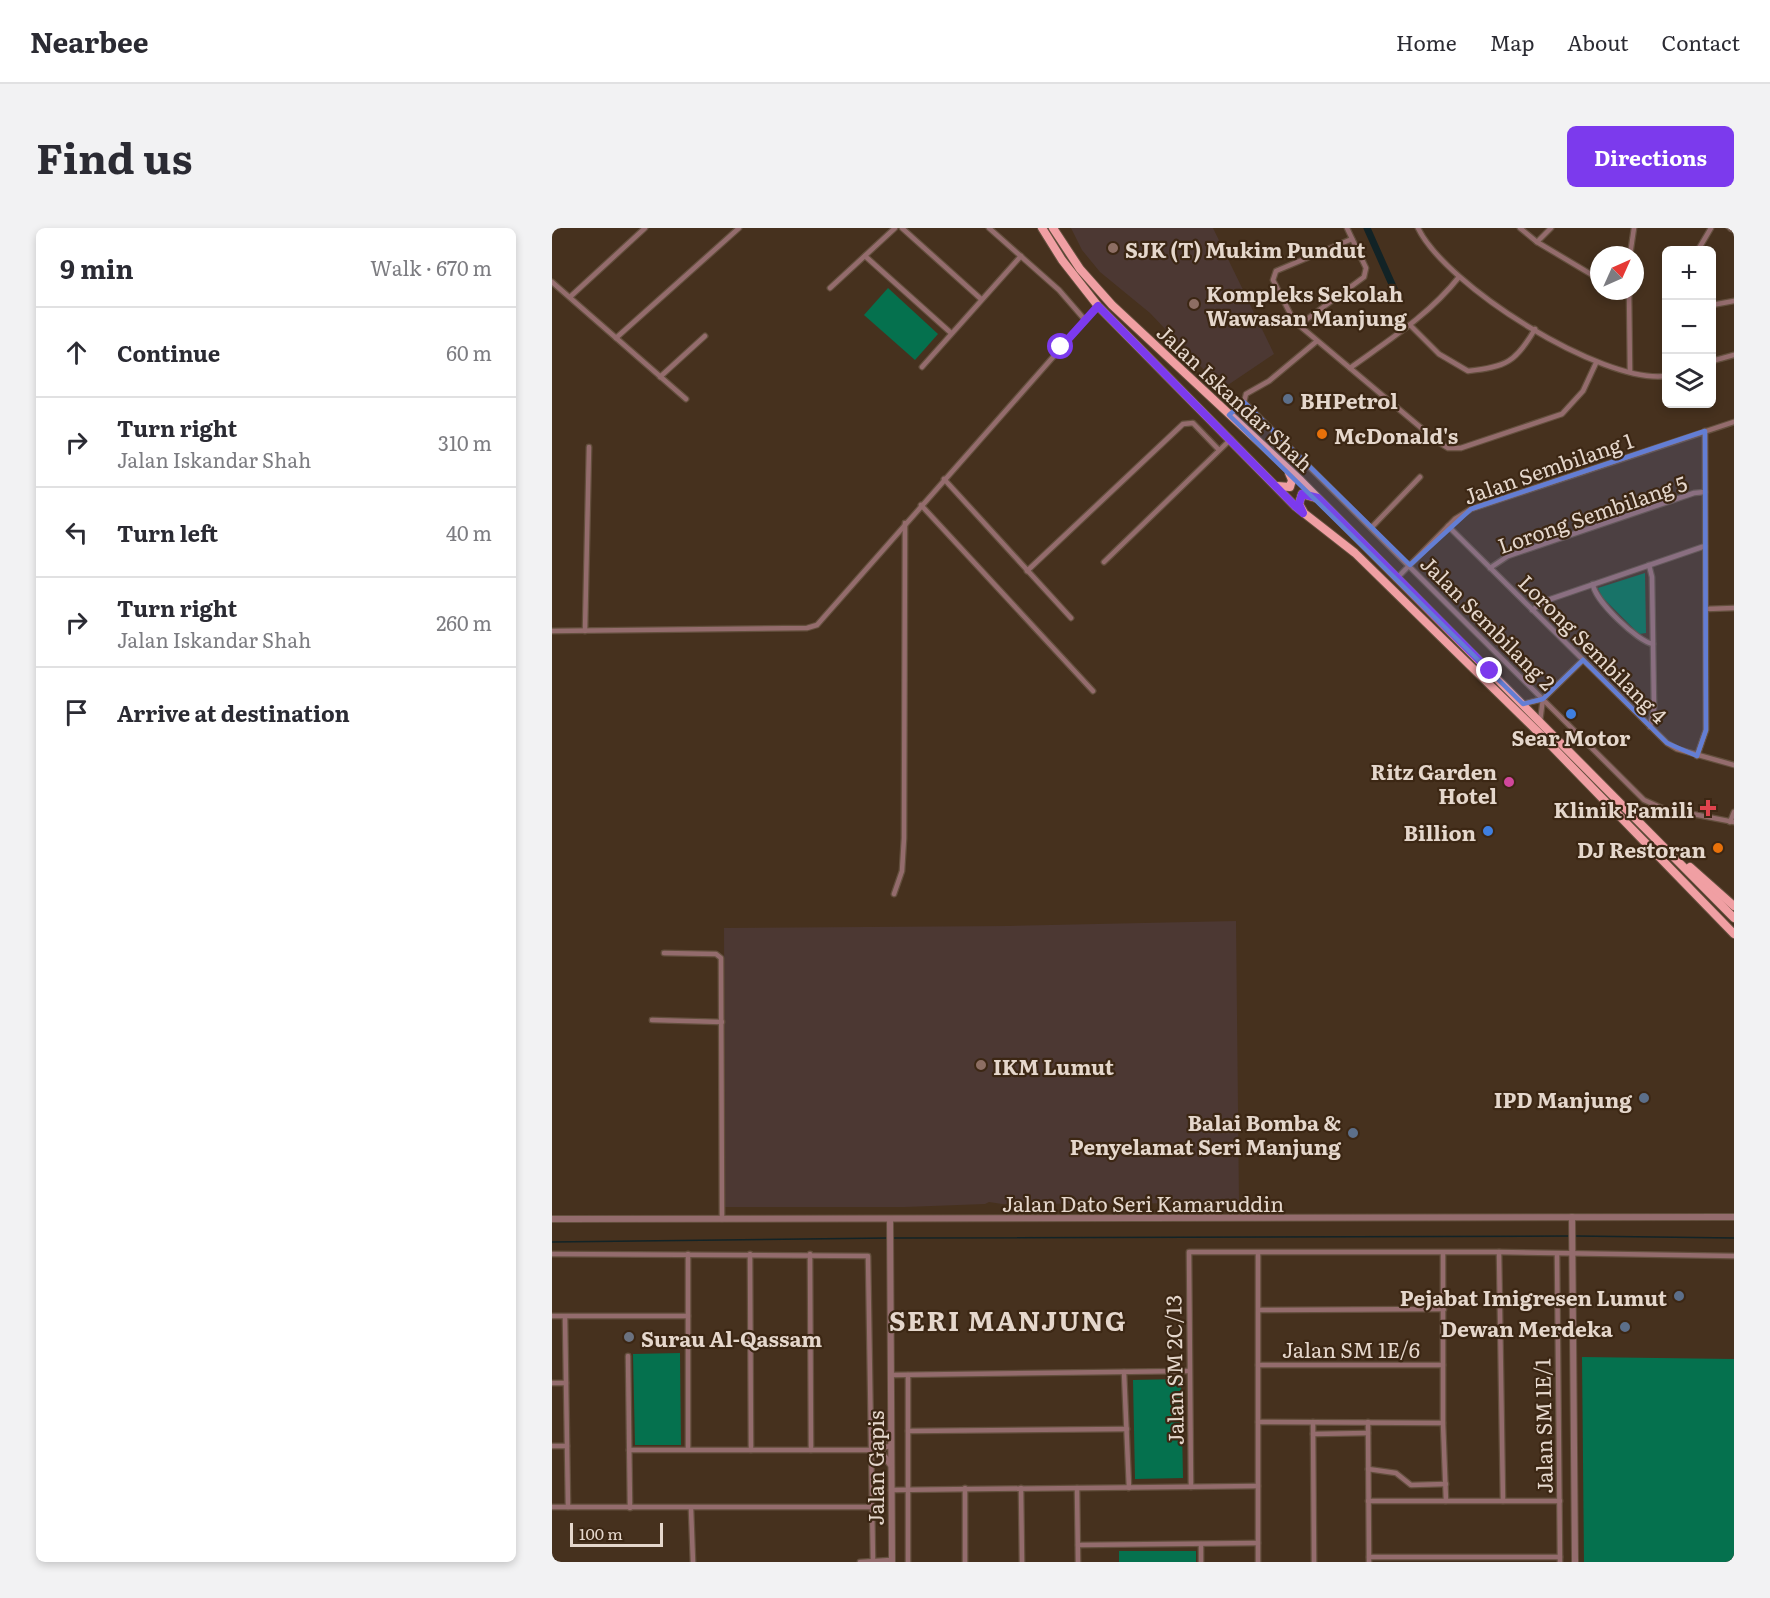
<!DOCTYPE html>
<html lang="en">
<head>
<meta charset="utf-8">
<style>
	:root { --surface:#fff; --page:#f2f2f3; --text:#2b2b33; --muted:#7c7c81; --line:#e1e1e2; --accent:#7c3aed }
	body { margin:0; font-family:Literata,serif; background:var(--page); color:var(--text) }
	.controls { position:absolute; right:18px; top:18px; display:grid; overflow:hidden; border-radius:9px; box-shadow:0 3px 9px #0003 }
	.controls button { width:54px; height:54px; display:grid; place-items:center; padding:0; border:0; border-bottom:2px solid var(--line); background:var(--surface); color:var(--text); font:30px sans-serif }
	.compass { position:absolute; left:1038px; top:18px; width:54px; height:54px; border-radius:50%; background:var(--surface); box-shadow:0 3px 9px #0003; rotate:45deg }
	.scale { position:absolute; left:18px; bottom:15px; width:93px; box-sizing:border-box; padding-left:6px; border:3px solid #e5d7cc; border-top:0; font-size:16px; line-height:21px; white-space:nowrap; color:#e5d7cc; -webkit-text-stroke:4px #3c2714; paint-order:stroke }
	.stop { position:absolute; width:18px; height:18px; margin:-14px; border:4px solid #7c3aed; border-radius:50%; background:#fff }
	.stop.end { background:#7c3aed; border-color:#fff; box-shadow:0 2px 6px #0008 }
	.list { margin:0; padding:0; list-style:none }
	h2 { display:flex; justify-content:space-between; align-items:center; height:78px; margin:0; padding:0 24px; font-size:26px }
	h2 small { font-size:20px; font-weight:400; color:var(--muted) }
	.list li { display:grid; grid-template-columns:39px 1fr auto; gap:18px; align-items:center; box-sizing:border-box; height:90px; padding:0 24px; border-top:2px solid var(--line) }
	.list b { display:block; font-size:22px; white-space:nowrap }
	.list p { margin:0; font-size:20px; white-space:nowrap; color:var(--muted) }
	.list em { font-size:20px; font-style:normal; color:var(--muted) }
	.icon { flex:none; width:33px; height:33px; fill:none; stroke:currentColor; stroke-width:2; stroke-linecap:round; stroke-linejoin:round }
	.map { position:relative; flex:none; width:1182px; height:1334px; overflow:hidden; border-radius:9px }
	header { display:flex; align-items:center; gap:36px; box-sizing:border-box; height:84px; padding:0 30px; background:var(--surface); border-bottom:2px solid var(--line) }
	header strong { font-size:28px }
	nav { display:flex; gap:33px; margin-inline-start:auto; font-size:21px }
	.intro { display:flex; align-items:center; justify-content:space-between; box-sizing:border-box; height:144px; padding:0 36px }
	h1 { margin:0; font-size:42px }
	.button { padding:15px 27px; border-radius:9px; background:var(--accent); color:#fff; font-size:21px; font-weight:700 }
	main { display:flex; gap:36px; padding:0 36px }
	aside { flex:1; background:var(--surface); border-radius:9px; box-shadow:0 3px 9px #0003 }
	.map>svg:first-child { display:block }
	.education { fill:#4c3833 }
	.green { fill:#05714e }
	.lines { fill:none; stroke-linecap:round; stroke-linejoin:round }
	.stream { stroke:#122326; stroke-width:1.5 }
	.canal { stroke:#122326; stroke-width:7 }
	.minor-casing { stroke:#634f3d; stroke-width:7 }
	.tertiary-casing { stroke:#634f3d; stroke-width:8 }
	.primary-casing { stroke:#634f3d; stroke-width:10 }
	.minor { stroke:#946c6d; stroke-width:4.5 }
	.tertiary { stroke:#946c6d; stroke-width:6 }
	.primary { stroke:#f09fa3; stroke-width:8 }
	.route { stroke:#7c3aed; stroke-width:8 }
	.marked { fill:#637ed4; fill-opacity:0.2; stroke:#637ed4; stroke-width:4.5; stroke-linejoin:round }
	.education-dot { fill:#8d6e63; stroke:#3c2714; stroke-width:2 }
	.service-dot { fill:#5c6f8a; stroke:#3c2714; stroke-width:2 }
	.food-dot { fill:#e8710a; stroke:#3c2714; stroke-width:2 }
	.shop-dot { fill:#3f7fe0; stroke:#3c2714; stroke-width:2 }
	.hotel-dot { fill:#d1479c; stroke:#3c2714; stroke-width:2 }
	.health-dot { fill:#e0444e; stroke:#3c2714; stroke-width:2 }
	.worship-dot { fill:#6b7280; stroke:#3c2714; stroke-width:2 }
	.labels { text-anchor:middle; dominant-baseline:central; stroke-width:4.5; stroke-linejoin:round; paint-order:stroke }
	.poi-label { font-size:21px; font-weight:bold; fill:#e5d7cc; stroke:#3c2714; text-anchor:end }
	.street-label { font-size:21px; fill:#e5d7cc; stroke:#3c2714 }
	.district-label { font-size:27px; font-weight:bold; letter-spacing:1.5px; fill:#e5d7cc; stroke:#3c2714 }
</style>
</head>
<body>
<header>
<strong>Nearbee</strong>
<nav><a>Home</a><a>Map</a><a>About</a><a>Contact</a></nav>
</header>
<div class="intro"><h1>Find us</h1><a class="button">Directions</a></div>
<main>
<aside>
<h2>9 min<small>Walk · 670 m</small></h2>
<ul class="list">
<li><svg class="icon" aria-label="ahead" viewBox="0 0 24 24"><path d="M12 20V5M6 11l6-6 6 6"/></svg><div><b>Continue</b></div><em>60 m</em></li>
<li><svg class="icon" aria-label="right" viewBox="0 0 24 24"><path d="M7 20v-9h11M14 6l5 5-5 5"/></svg><div><b>Turn right</b><p>Jalan Iskandar Shah</p></div><em>310 m</em></li>
<li><svg class="icon" aria-label="left" viewBox="0 0 24 24"><path d="M17 20v-9H6M10 6l-5 5 5 5"/></svg><div><b>Turn left</b></div><em>40 m</em></li>
<li><svg class="icon" aria-label="right" viewBox="0 0 24 24"><path d="M7 20v-9h11M14 6l5 5-5 5"/></svg><div><b>Turn right</b><p>Jalan Iskandar Shah</p></div><em>260 m</em></li>
<li><svg class="icon" aria-label="arrive" viewBox="0 0 24 24"><path d="M6 21V4h12l-3 4 3 4H6"/></svg><div><b>Arrive at destination</b></div></li>
</ul>
</aside>
<div class="map">
<svg width="1182" height="1334" viewBox="0 0 1182 1334">
	<rect width="100%" height="100%" fill="#46311e"/>
	<g class="education">
		<path d="M519,0H661L722,126L670,161L598,85L548,44L530,22Z"/>
		<path d="M684,693L687,975L450,976L437,974L433,976L353,979H173L172,700L457,698Z"/>
	</g>
	<g class="green">
		<path d="M336,60L386,106L363,132L312,87Z"/>
		<path d="M1093,345L1094,405L1087,406L1050,369L1046,360Z"/>
		<path d="M128,1125L129,1217H83L81,1126Z"/>
		<path d="M1030,1129L1182,1131V1334H1032Z"/>
		<path d="M629,1151L631,1250L583,1251L581,1152Z"/>
		<rect x="567" y="1323" width="77" height="11"/>
	</g>
	<g class="lines">
		<g class="stream">
			<path d="M1024,1008L1182,1010"/>
			<path d="M340,1010L1019,1008"/>
			<path d="M0,1014L335,1010"/>
		</g>
		<path class="canal" d="M815,0L843,63"/>
		<defs>
			<g id="minor">
				<path d="M350,0L429,71"/>
				<path d="M437,0L507,62L533,92"/>
				<path d="M866,0C894,58 1050,156 1114,148"/>
				<path d="M968,0L985,14L1047,51"/>
				<path d="M1178,0L1182,2"/>
				<path d="M800,11L724,43L721,52L742,93L886,214L896,220H909L1010,186L1031,163L1044,135"/>
				<path d="M985,14L999,0"/>
				<path d="M1146,22L1159,0"/>
				<path d="M1078,27L1082,0"/>
				<path d="M313,28L399,105"/>
				<path d="M0,54L134,171"/>
				<path d="M278,60L343,0"/>
				<path d="M1077,63L1078,144"/>
				<path d="M18,69L93,0"/>
				<path d="M1160,77L1182,73"/>
				<path d="M747,97L812,49L814,40L795,0"/>
				<path d="M858,97L887,126L916,143C954,139 964,134 983,101"/>
				<path d="M64,110L187,0"/>
				<path d="M765,113L717,153L694,166L692,174L1092,572L1110,580L1182,594"/>
				<path d="M1160,133L1182,127"/>
				<path d="M370,139L469,28"/>
				<path d="M798,140C837,112 877,87 907,49"/>
				<path d="M108,149L153,108"/>
				<path d="M677,187L692,174"/>
				<path d="M392,251L519,390"/>
				<path d="M369,277L541,463"/>
				<path d="M896,298L1115,515L1125,521L1182,537"/>
				<path d="M819,300L868,249"/>
				<path d="M552,334L679,211"/>
				<path d="M1097,337L1100,349L1102,480L1098,499"/>
				<path d="M938,340L956,328L1142,265L1153,264"/>
				<path d="M475,343L631,196L641,195L667,222"/>
				<path d="M844,351L903,291L919,281L1182,194"/>
				<path d="M1041,356C1042,372 1086,414 1101,416"/>
				<path d="M1154,381L1182,380"/>
				<path d="M980,382L993,373L1153,318"/>
				<path d="M0,403L255,400L265,397L546,78"/>
				<path d="M33,403L37,219"/>
				<path d="M971,476L991,471L1031,432"/>
				<path d="M988,493L991,471"/>
				<path d="M1145,528L1154,502L1153,203"/>
				<path d="M1178,594L1182,584"/>
				<path d="M342,666L350,643L352,610L353,295"/>
				<path d="M112,725L164,726L169,730L170,991"/>
				<path d="M100,792L170,794"/>
				<path d="M947,1024L951,1273"/>
				<path d="M891,1025V1195L894,1273"/>
				<path d="M0,1026L316,1028L321,1334"/>
				<path d="M136,1026V1221"/>
				<path d="M198,1026L199,1222"/>
				<path d="M258,1026L259,1222"/>
				<path d="M706,1026V1334"/>
				<path d="M1005,1026L1008,1334"/>
				<path d="M707,1082L892,1081"/>
				<path d="M0,1088H136"/>
				<path d="M13,1089L16,1279"/>
				<path d="M76,1128L78,1280"/>
				<path d="M706,1137H891"/>
				<path d="M572,1144L577,1260"/>
				<path d="M339,1147L636,1143"/>
				<path d="M356,1147V1334"/>
				<path d="M0,1155H14"/>
				<path d="M706,1194L891,1195"/>
				<path d="M761,1194L762,1334"/>
				<path d="M816,1194L817,1334"/>
				<path d="M356,1203L575,1201"/>
				<path d="M761,1206L816,1205"/>
				<path d="M0,1218H15"/>
				<path d="M77,1222H321L338,1218"/>
				<path d="M816,1241L844,1245L859,1257L894,1256"/>
				<path d="M639,1259L637,1024H947L1182,1028"/>
				<path d="M413,1260V1334"/>
				<path d="M469,1260L470,1334"/>
				<path d="M525,1260L526,1334"/>
				<path d="M339,1262L706,1258"/>
				<path d="M816,1273H1008"/>
				<path d="M0,1279H321"/>
				<path d="M139,1281L141,1334"/>
				<path d="M649,1316V1334"/>
				<path d="M526,1317L706,1315"/>
				<path d="M817,1329H1008"/>
				<path d="M308,1334L339,1332"/>
			</g>
			<g id="tertiary">
				<path d="M1020,989L1023,1334"/>
				<path d="M0,991L1182,989"/>
				<path d="M338,991L340,1334"/>
				<path d="M327,1219L337,1205"/>
				<path d="M329,1224L338,1236"/>
			</g>
			<g id="primary">
				<path d="M490,0L510,32L546,78L743,278L803,325L984,502L1182,706"/>
				<path d="M501,0L528,41L560,77L749,253L1182,690"/>
				<path d="M725,258L738,259L740,252L737,245"/>
				<path d="M751,283L747,276L750,266L764,270"/>
				<path d="M1138,639L1182,678"/>
			</g>
		</defs>
		<use href="#minor" class="minor-casing"/>
		<use href="#tertiary" class="tertiary-casing"/>
		<use href="#primary" class="primary-casing"/>
		<use href="#minor" class="minor"/>
		<use href="#tertiary" class="tertiary"/>
		<use href="#primary" class="primary"/>
	</g>
	<g class="lines">
		<path class="route" d="M509,119L546,78L743,278L751,285L747,276L750,266L766,270L938,443"/>
	</g>
	<path class="marked" d="M692,174L858,337L919,281L1153,203L1154,502L1145,528L1115,515L1031,432L991,471L971,476L677,187Z"/>
	<g class="education-dot">
		<circle cx="561" cy="20" r="6"/>
		<circle cx="642" cy="76" r="6"/>
		<circle cx="429" cy="837" r="6"/>
	</g>
	<g class="service-dot">
		<circle cx="736" cy="171" r="6"/>
		<circle cx="1092" cy="870" r="6"/>
		<circle cx="801" cy="905" r="6"/>
		<circle cx="1127" cy="1068" r="6"/>
		<circle cx="1073" cy="1099" r="6"/>
	</g>
	<g class="food-dot">
		<circle cx="770" cy="206" r="6"/>
		<circle cx="1166" cy="620" r="6"/>
	</g>
	<g class="shop-dot">
		<circle cx="1019" cy="486" r="6"/>
		<circle cx="936" cy="603" r="6"/>
	</g>
	<circle class="hotel-dot" cx="957" cy="554" r="6"/>
	<path class="health-dot" d="M1153 571h6v6h6v6h-6v6h-6v-6h-6v-6h6z"/>
	<circle class="worship-dot" cx="77" cy="1109" r="6"/>
	<g class="labels">
		<g class="poi-label">
			<text x="573" y="20" text-anchor="start">SJK (T) Mukim Pundut</text>
			<text x="654" y="64" text-anchor="start">Kompleks Sekolah<tspan x="654" dy="24">Wawasan Manjung</tspan></text>
			<text x="748" y="171" text-anchor="start">BHPetrol</text>
			<text x="782" y="206" text-anchor="start">McDonald's</text>
			<text x="1019" y="508" text-anchor="middle">Sear Motor</text>
			<text x="945" y="542">Ritz Garden<tspan x="945" dy="24">Hotel</tspan></text>
			<text x="1142" y="580">Klinik Famili</text>
			<text x="924" y="603">Billion</text>
			<text x="1154" y="620">DJ Restoran</text>
			<text x="441" y="837" text-anchor="start">IKM Lumut</text>
			<text x="1080" y="870">IPD Manjung</text>
			<text x="789" y="893">Balai Bomba &amp;<tspan x="789" dy="24">Penyelamat Seri Manjung</tspan></text>
			<text x="1115" y="1068">Pejabat Imigresen Lumut</text>
			<text x="1061" y="1099">Dewan Merdeka</text>
			<text x="89" y="1109" text-anchor="start">Surau Al-Qassam</text>
		</g>
		<g class="street-label">
			<text transform="translate(684 169) rotate(43)">Jalan Iskandar Shah</text>
			<text transform="translate(996 239) rotate(-19)">Jalan Sembilang 1</text>
			<text transform="translate(1040 285) rotate(-19)">Lorong Sembilang 5</text>
			<text transform="translate(937 394) rotate(45)">Jalan Sembilang 2</text>
			<text transform="translate(1042 420) rotate(45)">Lorong Sembilang 4</text>
			<text x="591" y="974">Jalan Dato Seri Kamaruddin</text>
			<text x="799" y="1120">Jalan SM 1E/6</text>
			<text transform="translate(621 1142) rotate(-91)">Jalan SM 2C/13</text>
			<text transform="translate(990 1198) rotate(-91)">Jalan SM 1E/1</text>
			<text transform="translate(322 1240) rotate(-90)">Jalan Gapis</text>
		</g>
		<g class="district-label">
			<text x="456" y="1091">SERI MANJUNG</text>
		</g>
	</g>
</svg>
<div class="controls">
<button>+</button>
<button>−</button>
<button><svg class="icon" aria-label="layers" viewBox="0 0 24 24"><path d="M12 4l9 5-9 5-9-5zM3 14l9 5 9-5"/></svg></button>
</div>
<svg class="compass" viewBox="-18 -18 36 36"><path d="M0-13l5 13h-10z" fill="#e53935"/><path d="M0 13l5-13h-10z" fill="#7c7c81"/></svg>
<div class="scale">100 m</div>
<div class="stop" style="left:509px;top:119px"></div>
<div class="stop end" style="left:938px;top:443px"></div>
</div>
</main>
</body>
</html>
